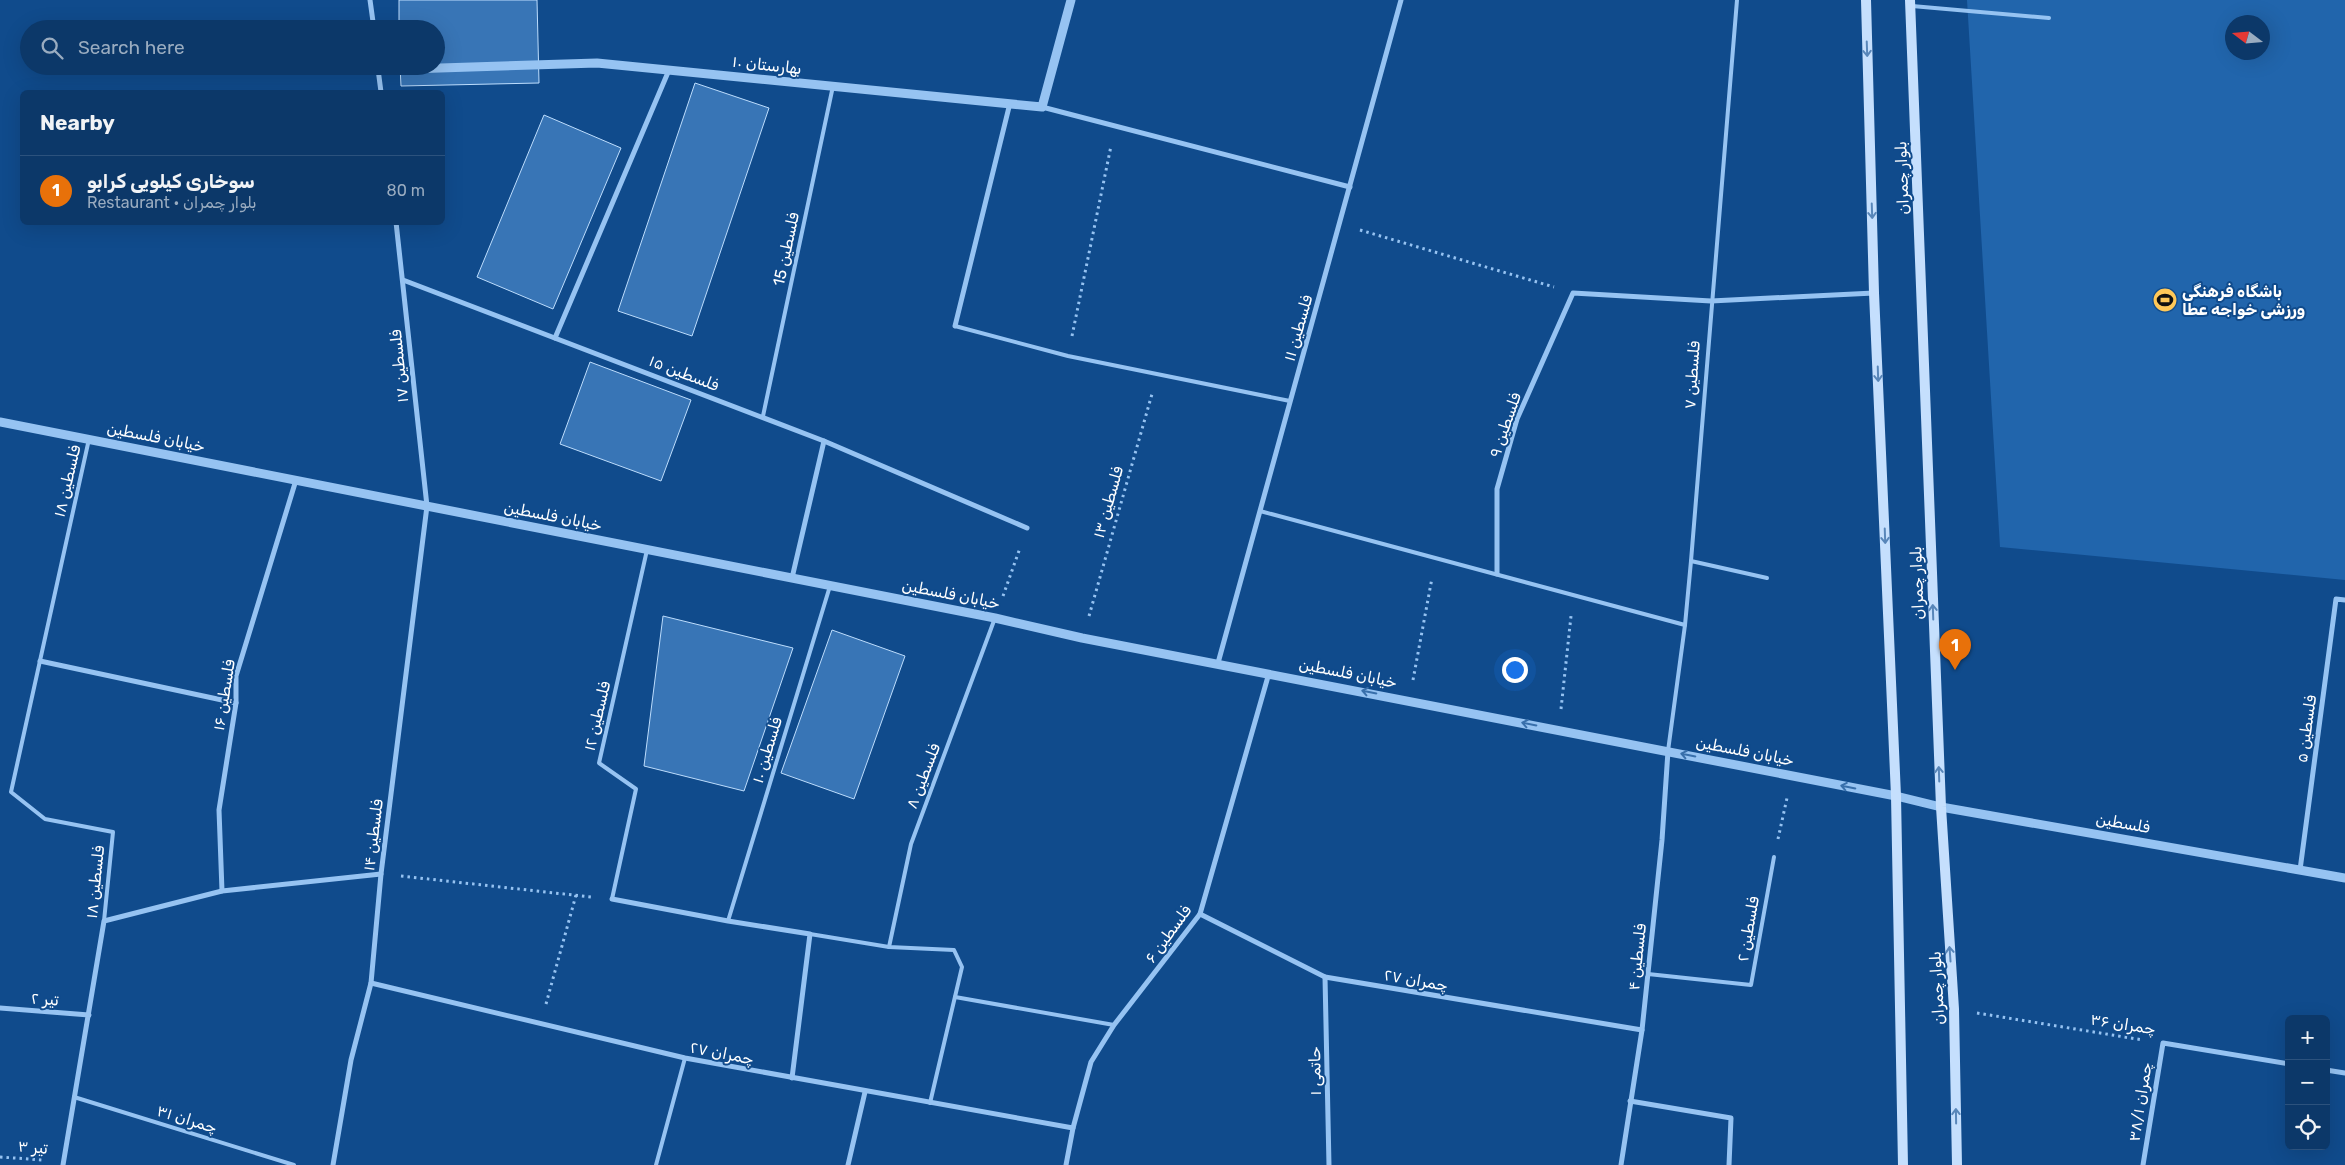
<!DOCTYPE html>
<html lang="en">
<head>
<meta charset="utf-8">
<style>
	:root { --surface:#0c3869; --page:#153f6f; --text:#f1f3f6; --muted:#9aacc0; --line:#2c527d; --accent:#ea580c }
	body { margin:0; font-family:Rubik,"Noto Naskh Arabic",sans-serif; background:var(--page); color:var(--text) }
	.controls { position:absolute; right:15px; bottom:15px; display:grid; overflow:hidden; border-radius:8px; box-shadow:0 5px 20px #0002 }
	.controls button { width:45px; height:45px; display:grid; place-items:center; padding:0; border:0; border-bottom:1px solid var(--line); background:var(--surface); color:var(--text); font:25px sans-serif }
	.compass { position:absolute; left:2225px; top:15px; width:45px; height:45px; border-radius:50%; background:var(--surface); box-shadow:0 5px 20px #0002; rotate:286deg }
	.you { position:absolute; left:1514px; top:669px; width:18px; height:18px; margin:-12px; border:4px solid #fff; border-radius:50%; background:#1a73e8; box-shadow:0 0 0 8px #1a73e833 }
	.badge { display:grid; place-items:center; width:32px; height:32px; border-radius:50%; background:var(--accent); color:#fff; font-size:16px; font-weight:700 }
	.pin { position:absolute; translate:-50% -41px; filter:drop-shadow(0 1px 2px #0008) }
	.pin::after { content:''; position:absolute; top:26px; width:18px; height:15px; background:inherit; clip-path:polygon(0 0,100% 0,50% 100%) }
	.list { margin:0; padding:0; list-style:none }
	h2 { display:flex; justify-content:space-between; align-items:center; height:65px; margin:0; padding:0 20px; font-size:21px }
	h2 small { font-size:16px; font-weight:400; color:var(--muted) }
	.list li { display:grid; grid-template-columns:32px 1fr auto; gap:15px; align-items:center; box-sizing:border-box; height:70px; padding:0 20px; border-top:1px solid var(--line) }
	.list b { display:block; font-size:19px; white-space:nowrap }
	.list p { margin:0; font-size:16px; white-space:nowrap; color:var(--muted) }
	.list em { font-size:16px; font-style:normal; color:var(--muted) }
	.icon { flex:none; width:28px; height:28px; fill:none; stroke:currentColor; stroke-width:2; stroke-linecap:round; stroke-linejoin:round }
	.map { position:relative; flex:none; width:2345px; height:1165px; overflow:hidden }
	.search { position:absolute; background:var(--surface); box-shadow:0 5px 20px #0002; left:20px; top:20px; width:425px; height:55px; display:flex; align-items:center; gap:12px; box-sizing:border-box; padding:0 18px; border-radius:28px; color:var(--muted); font-size:19px }
	.panel { position:absolute; background:var(--surface); box-shadow:0 5px 20px #0002; left:20px; top:90px; width:425px; height:135px; border-radius:8px }
	.map>svg:first-child { display:block }
	.green { fill:#2165ac; fill-rule:evenodd }
	.building { fill:#3875b6; stroke:#bdddfd }
	.lines { fill:none; stroke-linecap:round; stroke-linejoin:round }
	.path { stroke:#96c3f2; stroke-width:3; stroke-dasharray:2.5 4; stroke-linecap:butt }
	.service { stroke:#96c3f2; stroke-width:4 }
	.minor { stroke:#96c3f2; stroke-width:5 }
	.tertiary { stroke:#96c3f2; stroke-width:9 }
	.secondary { stroke:#c5dffd; stroke-width:10 }
	.oneway { stroke:#5886b9 }
	.oneway2 { stroke:#386fab }
	.labels { text-anchor:middle; dominant-baseline:central; stroke-width:4; stroke-linejoin:round; paint-order:stroke }
	.street-label { font-size:16px; fill:#fff; stroke:#104b8c }
	.poi-label { font-size:16px; font-weight:bold; fill:#fff; stroke:#104b8c; text-anchor:start }
</style>
</head>
<body>
<div class="map">
<svg width="2345" height="1165" viewBox="0 0 2345 1165">
	<rect width="100%" height="100%" fill="#104b8c"/>
	<path class="green" d="M1967,0H2345V580L2000,547ZM2232,22H2262V52H2232Z"/>
	<g class="building">
		<path d="M399,0H537L539,83L401,86L400,66H436V29H399Z"/>
		<path d="M695,83L769,108L692,336L618,311Z"/>
		<path d="M544,115L621,148L553,309L477,277Z"/>
		<path d="M590,362L691,400L661,481L560,444Z"/>
		<path d="M663,616L793,648L744,791L644,766Z"/>
		<path d="M832,630L905,656L854,799L781,773Z"/>
	</g>
	<g class="lines">
		<g class="path">
			<path d="M1360,230L1554,287"/>
			<path d="M1072,336L1111,146"/>
			<path d="M1003,596L1020,548"/>
			<path d="M1089,616L1152,394"/>
			<path d="M1413,680L1432,578"/>
			<path d="M1561,709L1571,616"/>
			<path d="M1778,839L1787,798"/>
			<path d="M401,876L591,897"/>
			<path d="M546,1004L576,895"/>
			<path d="M1977,1013L2143,1040"/>
			<path d="M0,1157L43,1160"/>
		</g>
		<g class="service">
			<path d="M1912,6L2049,18"/>
			<path d="M955,326L1068,356L1290,401"/>
			<path d="M763,416L833,86"/>
			<path d="M89,439L11,792L45,819L113,832L104,921"/>
			<path d="M1260,511L1685,625"/>
			<path d="M1691,561L1767,578"/>
			<path d="M1668,751L1685,625L1691,561L1737,0"/>
			<path d="M612,899L636,789L599,763L647,550"/>
			<path d="M728,921L830,586"/>
			<path d="M810,934L889,947L954,950L962,967L930,1103"/>
			<path d="M889,947L911,844L995,618"/>
			<path d="M1648,974L1751,985L1774,857"/>
			<path d="M955,997L1114,1025"/>
			<path d="M74,1097L294,1165"/>
			<path d="M656,1165L685,1058"/>
		</g>
		<g class="minor">
			<path d="M370,0L374,29"/>
			<path d="M378,69L381,92"/>
			<path d="M1042,107L1350,187"/>
			<path d="M403,280L824,441L792,578"/>
			<path d="M955,326L1010,103"/>
			<path d="M555,338L669,70"/>
			<path d="M824,441L1027,528"/>
			<path d="M1497,574V489L1517,419L1573,293L1711,301L1874,293"/>
			<path d="M40,661L236,703"/>
			<path d="M1218,663L1401,0"/>
			<path d="M2300,870L2336,599L2345,600"/>
			<path d="M222,891L219,810L236,703V676L296,480"/>
			<path d="M612,899L728,921L810,934L792,1078"/>
			<path d="M1200,914L1325,977L1642,1030"/>
			<path d="M1325,977L1329,1165"/>
			<path d="M371,983L685,1058L1073,1128"/>
			<path d="M0,1008L89,1015"/>
			<path d="M2326,1070L2345,1073"/>
			<path d="M1630,1101L1731,1118L1729,1165"/>
			<path d="M63,1165L104,921L222,891L381,874"/>
			<path d="M333,1165L351,1060L371,983L381,874L427,506L396,222"/>
			<path d="M848,1165L865,1092"/>
			<path d="M1066,1165L1073,1128L1091,1062L1114,1025L1200,914L1269,673"/>
			<path d="M1621,1165L1642,1030L1662,840L1668,751"/>
			<path d="M2143,1165L2163,1043L2289,1064"/>
		</g>
		<g class="tertiary">
			<path d="M378,70L597,63L1042,107L1071,0"/>
			<path d="M0,422L995,618L1082,638L1896,796L1941,807L2345,878"/>
		</g>
		<g class="secondary">
			<path d="M1866,0L1874,293L1896,796L1903,1165"/>
			<path d="M1910,0L1941,807L1954,1009L1957,1165"/>
		</g>
	</g>
	<defs><path id="oneway-shaft" d="M-6 0H5M1.5-3L5.5 0L1.5 3" fill="none" stroke-width="1.6" stroke-linecap="round" stroke-linejoin="round" transform="scale(1.25)"/></defs>
	<g class="oneway">
		<use href="#oneway-shaft" transform="translate(1867 49) rotate(88)"/>
		<use href="#oneway-shaft" transform="translate(1872 211) rotate(88)"/>
		<use href="#oneway-shaft" transform="translate(1878 374) rotate(88)"/>
		<use href="#oneway-shaft" transform="translate(1885 536) rotate(88)"/>
		<use href="#oneway-shaft" transform="translate(1933 612) rotate(-92)"/>
		<use href="#oneway-shaft" transform="translate(1939 774) rotate(-92)"/>
		<use href="#oneway-shaft" transform="translate(1950 954) rotate(-94)"/>
		<use href="#oneway-shaft" transform="translate(1956 1116) rotate(-91)"/>
	</g>
	<g class="oneway2">
		<use href="#oneway-shaft" transform="translate(1369 692) rotate(-169)"/>
		<use href="#oneway-shaft" transform="translate(1529 724) rotate(-169)"/>
		<use href="#oneway-shaft" transform="translate(1688 755) rotate(-169)"/>
		<use href="#oneway-shaft" transform="translate(1848 787) rotate(-169)"/>
	</g>
	<defs>
		<symbol id="stadium-disc" viewBox="-11 -11 22 22"><circle r="9.5" fill="#ffc858" stroke="#104b8c"/><path d="M0-5a6.5 5 0 1 0 0 10a6.5 5 0 1 0 0-10ZM-3.5-1.8h7v3.6h-7Z" fill="#111"/></symbol>
	</defs>
	<g fill-rule="evenodd">
		<use href="#stadium-disc" x="2151" y="286" width="28" height="28"/>
	</g>
	<g class="labels">
		<g class="street-label">
			<text transform="translate(767 65) rotate(6)">بهارستان ۱۰</text>
			<text transform="translate(1902 178) rotate(-92)">بلوار چمران</text>
			<text transform="translate(786 249) rotate(-78)">فلسطین 15</text>
			<text transform="translate(1298 328) rotate(-74)">فلسطین ۱۱</text>
			<text transform="translate(399 366) rotate(-96)">فلسطین ۱۷</text>
			<text transform="translate(684 373) rotate(21)">فلسطین ۱۵</text>
			<text transform="translate(1692 375) rotate(-86)">فلسطین ۷</text>
			<text transform="translate(1505 425) rotate(-71)">فلسطین ۹</text>
			<text transform="translate(156 437) rotate(11)">خیابان فلسطین</text>
			<text transform="translate(67 481) rotate(-77)">فلسطین ۱۸</text>
			<text transform="translate(1108 502) rotate(-74)">فلسطین ۱۳</text>
			<text transform="translate(553 516) rotate(11)">خیابان فلسطین</text>
			<text transform="translate(1917 583) rotate(-92)">بلوار چمران</text>
			<text transform="translate(951 594) rotate(11)">خیابان فلسطین</text>
			<text transform="translate(1348 673) rotate(11)">خیابان فلسطین</text>
			<text transform="translate(224 695) rotate(-81)">فلسطین ۱۶</text>
			<text transform="translate(597 716) rotate(-77)">فلسطین ۱۲</text>
			<text transform="translate(2306 729) rotate(-82)">فلسطین ۵</text>
			<text transform="translate(767 750) rotate(-73)">فلسطین ۱۰</text>
			<text transform="translate(1745 751) rotate(11)">خیابان فلسطین</text>
			<text transform="translate(923 776) rotate(-69)">فلسطین ۸</text>
			<text transform="translate(2123 823) rotate(10)">فلسطین</text>
			<text transform="translate(373 835) rotate(-83)">فلسطین ۱۴</text>
			<text transform="translate(95 882) rotate(-84)">فلسطین ۱۸</text>
			<text transform="translate(1748 929) rotate(-80)">فلسطین ۲</text>
			<text transform="translate(1168 934) rotate(-54)">فلسطین ۶</text>
			<text transform="translate(1637 957) rotate(-84)">فلسطین ۴</text>
			<text transform="translate(1416 980) rotate(10)">چمران ۲۷</text>
			<text transform="translate(1937 988) rotate(-93)">بلوار چمران</text>
			<text transform="translate(45 999) rotate(4)">تیر ۲</text>
			<text transform="translate(2123 1024) rotate(9)">چمران ۳۶</text>
			<text transform="translate(722 1053) rotate(11)">چمران ۲۷</text>
			<text transform="translate(1315 1071) rotate(-91)">حاتمی ۱</text>
			<text transform="translate(2140 1102) rotate(-81)">چمران ۳۸/۱</text>
			<text transform="translate(187 1119) rotate(17)">چمران ۳۱</text>
			<text transform="translate(33 1147) rotate(5)">تیر ۳</text>
		</g>
		<g class="poi-label">
			<text x="2182" y="291">باشگاه فرهنگی<tspan x="2182" dy="18">ورزشی خواجه عطا</tspan></text>
		</g>
	</g>
</svg>
<div class="controls">
<button>+</button>
<button>−</button>
<button><svg class="icon" aria-label="locate" viewBox="0 0 24 24"><circle cx="12" cy="12" r="6"/><path d="M12 2v4M12 18v4M2 12h4M18 12h4"/></svg></button>
</div>
<svg class="compass" viewBox="-18 -18 36 36"><path d="M0-13l5 13h-10z" fill="#e53935"/><path d="M0 13l5-13h-10z" fill="#9aacc0"/></svg>
<div class="you"></div>
<div class="pin badge" style="left:1955px;top:670px;background:#e8710a">1</div>
<div class="search"><svg class="icon" aria-label="search" viewBox="0 0 24 24"><circle cx="10" cy="10" r="6"/><path d="M15 15l6 6"/></svg>Search here</div>
<section class="panel">
<h2>Nearby<small></small></h2>
<ul class="list">
<li><span class="badge" style="background:#e8710a">1</span><div><b>سوخاری کیلویی کرابو</b><p>Restaurant · بلوار چمران</p></div><em>80 m</em></li>
</ul>
</section>
</div>
</body>
</html>
